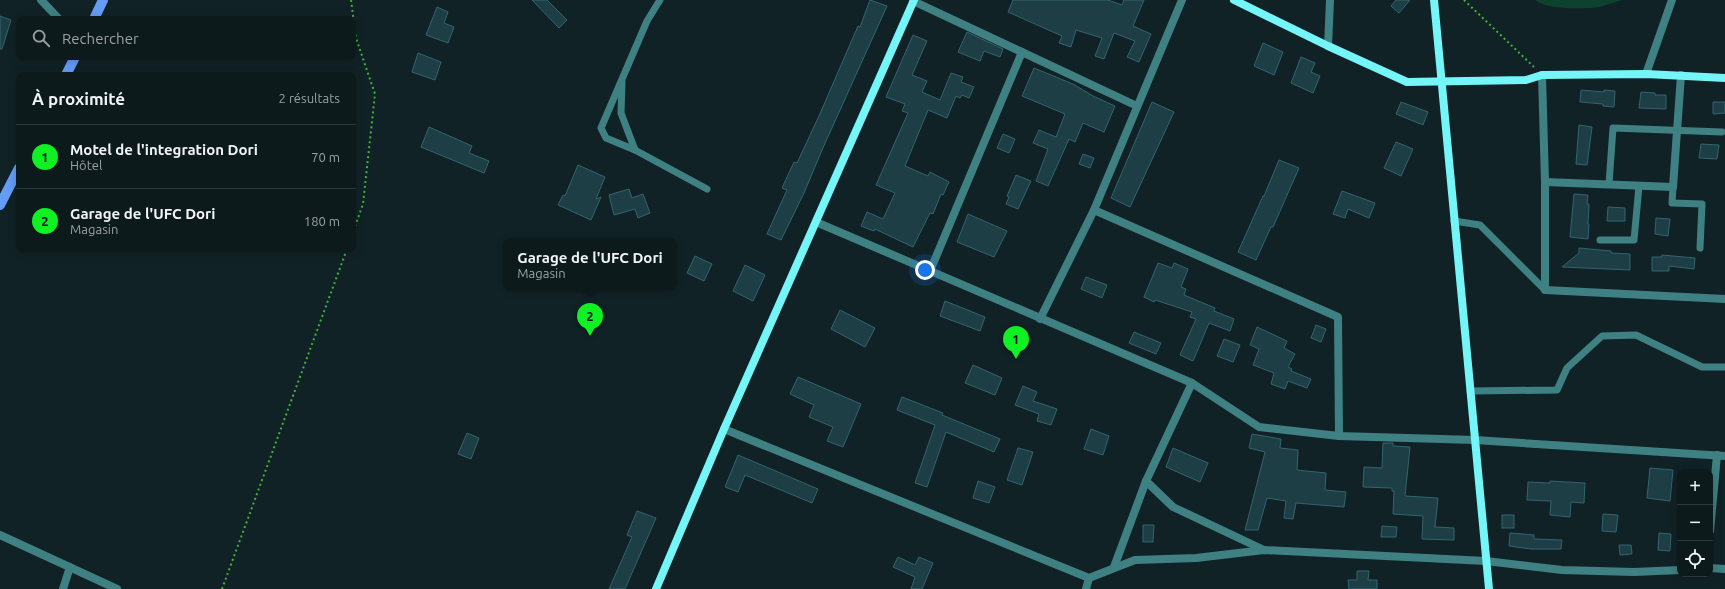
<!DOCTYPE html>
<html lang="fr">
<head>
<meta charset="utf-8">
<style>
	:root { --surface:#0d1a1c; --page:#162325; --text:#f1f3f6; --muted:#9aa1a3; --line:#2d383b; --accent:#0ff123 }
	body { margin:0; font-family:Ubuntu,sans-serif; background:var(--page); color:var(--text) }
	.controls { position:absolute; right:12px; bottom:12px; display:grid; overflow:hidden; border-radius:8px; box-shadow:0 2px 10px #0003 }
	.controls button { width:36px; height:36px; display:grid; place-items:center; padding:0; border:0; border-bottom:1px solid var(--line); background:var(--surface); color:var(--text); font:20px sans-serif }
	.you { position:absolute; left:925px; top:270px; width:14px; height:14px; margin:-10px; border:3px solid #fff; border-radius:50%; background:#1a73e8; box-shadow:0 0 0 6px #1a73e833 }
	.badge { display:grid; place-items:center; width:26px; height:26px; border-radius:50%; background:var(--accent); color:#111; font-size:13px; font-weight:700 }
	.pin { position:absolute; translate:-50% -33px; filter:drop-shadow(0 1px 2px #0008) }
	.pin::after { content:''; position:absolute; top:21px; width:14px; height:12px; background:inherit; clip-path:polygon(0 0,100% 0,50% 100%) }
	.popup { position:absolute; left:503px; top:238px; width:174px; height:52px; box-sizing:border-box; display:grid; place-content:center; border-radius:8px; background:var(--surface); filter:drop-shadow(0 1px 3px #0005); font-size:13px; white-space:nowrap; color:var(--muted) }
	.popup b { font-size:15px; color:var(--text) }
	.popup::after { content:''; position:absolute; left:50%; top:100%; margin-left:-8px; border:8px solid transparent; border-top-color:var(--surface) }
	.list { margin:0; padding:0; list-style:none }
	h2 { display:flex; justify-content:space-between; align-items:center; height:52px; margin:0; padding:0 16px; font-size:17px }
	h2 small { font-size:13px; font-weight:400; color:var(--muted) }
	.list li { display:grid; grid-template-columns:26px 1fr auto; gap:12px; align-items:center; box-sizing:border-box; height:64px; padding:0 16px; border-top:1px solid var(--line) }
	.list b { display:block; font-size:15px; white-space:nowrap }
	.list p { margin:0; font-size:13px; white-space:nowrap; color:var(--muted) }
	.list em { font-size:13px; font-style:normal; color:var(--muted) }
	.icon { flex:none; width:22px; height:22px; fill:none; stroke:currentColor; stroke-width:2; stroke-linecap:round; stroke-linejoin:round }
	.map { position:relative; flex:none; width:1725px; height:589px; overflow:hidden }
	.search { position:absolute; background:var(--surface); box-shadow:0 2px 10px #0003; left:16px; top:16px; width:340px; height:44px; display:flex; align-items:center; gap:10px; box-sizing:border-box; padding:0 14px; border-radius:8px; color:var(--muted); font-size:15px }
	.panel { position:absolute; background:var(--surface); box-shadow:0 2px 10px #0003; left:16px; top:72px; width:340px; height:180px; border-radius:8px }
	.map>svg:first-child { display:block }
	.water { fill:#0d422e }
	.building { fill:#1e3e46; stroke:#316470 }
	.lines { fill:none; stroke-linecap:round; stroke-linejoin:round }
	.path { stroke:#40b237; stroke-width:2; stroke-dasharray:2 3; stroke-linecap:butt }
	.lane { stroke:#3f8082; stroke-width:7 }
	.street { stroke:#3f8082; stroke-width:8 }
	.secondary { stroke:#74f5f7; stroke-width:8 }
	.primary { stroke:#659df6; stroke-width:10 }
</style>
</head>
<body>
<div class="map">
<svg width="1725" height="589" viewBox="0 0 1725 589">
	<rect width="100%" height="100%" fill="#112226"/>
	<path class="water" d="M1535,0H1622C1615,2 1607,5 1600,7C1584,9 1548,10 1535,0Z"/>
	<g class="building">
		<path d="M532,0H547L567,20L559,28Z"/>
		<path d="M870,0L887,6L822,150L804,193L781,240L767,234L787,190L782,188L794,162L797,163L819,116L858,26L860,27Z"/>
		<path d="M1013,0H1108L1122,5L1124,0H1144L1133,26L1151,34L1139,62L1127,57L1135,41L1114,33L1104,59L1095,56L1102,38L1076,30L1071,47L1059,43L1062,36L1008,12Z"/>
		<path d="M1396,0H1410L1399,13L1391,6Z"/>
		<path d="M437,7L448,12L444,23L454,27L448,43L426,35Z"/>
		<path d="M0,16L11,20L2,49H0Z"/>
		<path d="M967,32L1003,49L1000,57L984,51L980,61L958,52Z"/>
		<path d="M913,35L927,41L912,75L927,81L922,92L940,100L951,73L963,77L961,82L974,87L969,98L962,95L960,98L956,96L947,118L928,110L905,166L928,176L930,172L949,182L943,195L941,194L933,214L930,213L913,247L875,229L874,231L861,226L867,212L883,219L895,193L876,185L908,113L902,111L905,104L886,97Z"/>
		<path d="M1263,43L1283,52L1274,75L1254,66Z"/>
		<path d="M418,53L441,62L435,80L412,72Z"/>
		<path d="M1301,57L1315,63L1311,72L1320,76L1313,93L1291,83Z"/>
		<path d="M1034,68L1073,84L1093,96L1115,106L1104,132L1083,123L1075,142L1069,139L1048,186L1036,181L1048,149L1033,143L1039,130L1056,137L1065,114L1022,96Z"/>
		<path d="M1581,90L1604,92V90L1615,91L1614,107L1603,106V104L1580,102Z"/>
		<path d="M1641,92L1655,93V95H1666V109L1639,108Z"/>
		<path d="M1152,102L1174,112L1130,207L1111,198Z"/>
		<path d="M1401,102L1428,112L1423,125L1396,114Z"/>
		<path d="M1713,102H1725V113L1713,114Z"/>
		<path d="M1579,125L1592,127L1587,165L1576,164Z"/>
		<path d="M429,127L472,146L469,153L489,161L484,173L421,147Z"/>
		<path d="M1003,134L1015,139L1009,153L997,148Z"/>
		<path d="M1396,142L1413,149L1401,176L1384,168Z"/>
		<path d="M1701,144L1719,145L1717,159L1699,158Z"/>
		<path d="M1083,154L1094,158L1090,168L1079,164Z"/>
		<path d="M1279,160L1299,168L1273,227H1271L1256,260L1238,252L1263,196H1264Z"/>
		<path d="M578,165L605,177L596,199L601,197L591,220L558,205L563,195L565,196Z"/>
		<path d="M1016,175L1031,181L1018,209L1006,204L1009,197L1007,196Z"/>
		<path d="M629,189L632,198L643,194L650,213L638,218L635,209L614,215L609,195Z"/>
		<path d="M1342,191L1375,203L1369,218L1348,209L1345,218L1333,214Z"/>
		<path d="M1574,194L1588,195L1587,204H1589L1588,224H1589L1588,239L1570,237Z"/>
		<path d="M1608,207L1625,208V221H1607Z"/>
		<path d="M968,214L1007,231L994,257L957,242Z"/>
		<path d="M1656,218L1670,219L1668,236L1655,234Z"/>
		<path d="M1579,248L1611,251V253L1630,254V270L1562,267L1579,253Z"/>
		<path d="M1662,255L1695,258L1694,269L1669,266V271H1652V257H1662Z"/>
		<path d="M695,256L712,264L704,281L687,273Z"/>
		<path d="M1158,263L1172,268L1174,263L1188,269L1181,287L1186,289L1184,295L1215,308L1214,311L1234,319L1230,331L1209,323L1193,361L1180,355L1196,319L1190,317L1192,312L1155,300L1154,302L1144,297Z"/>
		<path d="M745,265L765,275L753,301L733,291Z"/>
		<path d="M1086,277L1107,285L1102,298L1081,289Z"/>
		<path d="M945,301L985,317L980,331L940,316Z"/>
		<path d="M840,310L875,328L865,347L831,329Z"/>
		<path d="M1316,325L1326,329L1321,342L1311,338Z"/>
		<path d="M1257,327L1287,341L1284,348L1295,354L1288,367L1292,369L1291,371L1311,379L1307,388L1288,381L1285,389L1271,384L1274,373L1253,365L1259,349L1250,345Z"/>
		<path d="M1134,332L1161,343L1156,354L1129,343Z"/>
		<path d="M1224,339L1240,345L1233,362L1217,356Z"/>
		<path d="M973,365L1002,378L995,395L965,383Z"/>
		<path d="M798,377L861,404L843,447L827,441L833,427L809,417L814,405L790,394Z"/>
		<path d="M1023,386L1037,392L1033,401L1057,409L1051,425L1037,421L1039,414L1015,405Z"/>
		<path d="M902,397L943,413L942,415L1000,439L994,452L946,432L927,487L915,483L935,425L897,410Z"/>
		<path d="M1091,429L1109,436L1103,455L1084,449Z"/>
		<path d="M467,433L479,438L471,459L458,454Z"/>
		<path d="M1252,434L1281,439L1280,448L1298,450L1297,470L1326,473L1325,490L1346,492L1344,507L1296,503L1293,519L1284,518L1286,501L1267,498L1258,530H1245L1265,452L1249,448Z"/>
		<path d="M1383,443H1393V446L1410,447L1405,496L1438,498L1435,527L1454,528V540L1422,539L1423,516L1393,514L1394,491H1392V488L1363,487L1364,467L1382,468Z"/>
		<path d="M1018,448L1033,452L1022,485L1007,480Z"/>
		<path d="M1173,448L1208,463L1200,482L1166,467Z"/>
		<path d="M738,455L818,489L812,503L745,475L738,492L725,487Z"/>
		<path d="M1650,468L1673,470L1670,501L1647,498Z"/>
		<path d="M978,481L995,487L989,503L973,498Z"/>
		<path d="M1550,481L1585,483L1584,503L1571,502L1570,517L1550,515L1551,501L1527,500L1528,482L1550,483Z"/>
		<path d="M637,511L656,518L625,589H609L632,537L627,535Z"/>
		<path d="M1603,514L1618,515L1616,532L1602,531Z"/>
		<rect x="1502" y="515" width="12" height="13"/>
		<path d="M1143,525H1154L1153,542H1143Z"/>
		<path d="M1382,526L1397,527L1396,537H1381Z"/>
		<path d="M1510,533L1534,535V539L1562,540L1561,549H1531L1509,546Z"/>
		<path d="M1659,533L1671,534L1670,551L1658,550Z"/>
		<path d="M1619,545H1631L1632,554L1620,555Z"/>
		<path d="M898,557L915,565L919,557L933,563L922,589H911L915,577L893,567Z"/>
		<path d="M1357,571H1369L1368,580H1377V589H1349L1348,580H1357Z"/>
	</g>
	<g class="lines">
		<g class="path">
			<path d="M351,0L356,38L375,94L363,204L353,232"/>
			<path d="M1464,0L1534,67"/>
			<path d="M222,589L347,249"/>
		</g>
		<g class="lane">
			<path d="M622,82L621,113L635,150L707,189"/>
			<path d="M635,150L606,138L601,128L647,21L660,0"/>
			<path d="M1609,184L1613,128L1722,132"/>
			<path d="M1673,187L1672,203L1702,204L1700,248"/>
			<path d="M1454,221L1480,225L1545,290"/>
			<path d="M1600,240H1634L1639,186"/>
			<path d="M1470,391L1557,390L1567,368L1602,336L1636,335L1702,367H1725"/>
		</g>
		<g class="street">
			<path d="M41,0L59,19"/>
			<path d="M1182,0L1094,210L1338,317L1339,436"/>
			<path d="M913,1L1137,106"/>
			<path d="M1328,46L1330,0"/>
			<path d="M1646,74L1672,0"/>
			<path d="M1542,75L1545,182V290L1725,299"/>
			<path d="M1545,182L1673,187L1681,75"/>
			<path d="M816,222L1192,383L1259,427L1339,436L1475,440L1725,456"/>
			<path d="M930,271L1022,52"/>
			<path d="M1040,319L1094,210"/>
			<path d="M724,429L1089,578L1135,560L1196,558L1264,550L1486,561L1562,570L1634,572L1680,570"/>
			<path d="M1146,481L1173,507L1264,550"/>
			<path d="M1710,531L1717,455"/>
			<path d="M0,535L117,589"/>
			<path d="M1114,567L1146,481L1192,383"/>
			<path d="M1710,568L1725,569"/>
			<path d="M63,589L70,567"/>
			<path d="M1086,589L1089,578"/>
		</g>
		<g class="secondary">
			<path d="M1234,0L1328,46L1407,82L1526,80L1542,75L1646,74L1725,78"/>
			<path d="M1434,0L1489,589"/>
			<path d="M656,589L724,429L914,0"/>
		</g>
		<g class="primary">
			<path d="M94,19L103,0"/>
			<path d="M66,75L75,57"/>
			<path d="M0,205L19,168"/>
		</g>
	</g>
</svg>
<div class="controls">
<button>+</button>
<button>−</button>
<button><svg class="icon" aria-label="locate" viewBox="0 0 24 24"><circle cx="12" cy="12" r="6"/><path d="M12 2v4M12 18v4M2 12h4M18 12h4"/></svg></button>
</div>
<div class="you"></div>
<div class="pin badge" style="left:1016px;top:359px">1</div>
<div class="pin badge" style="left:590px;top:336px">2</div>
<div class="popup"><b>Garage de l'UFC Dori</b>Magasin</div>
<div class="search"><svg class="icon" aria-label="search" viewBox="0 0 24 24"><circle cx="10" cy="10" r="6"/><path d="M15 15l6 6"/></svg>Rechercher</div>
<section class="panel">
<h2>À proximité<small>2 résultats</small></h2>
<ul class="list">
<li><span class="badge">1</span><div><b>Motel de l'integration Dori</b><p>Hôtel</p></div><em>70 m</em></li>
<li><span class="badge">2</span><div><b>Garage de l'UFC Dori</b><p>Magasin</p></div><em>180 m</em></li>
</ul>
</section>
</div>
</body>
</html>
